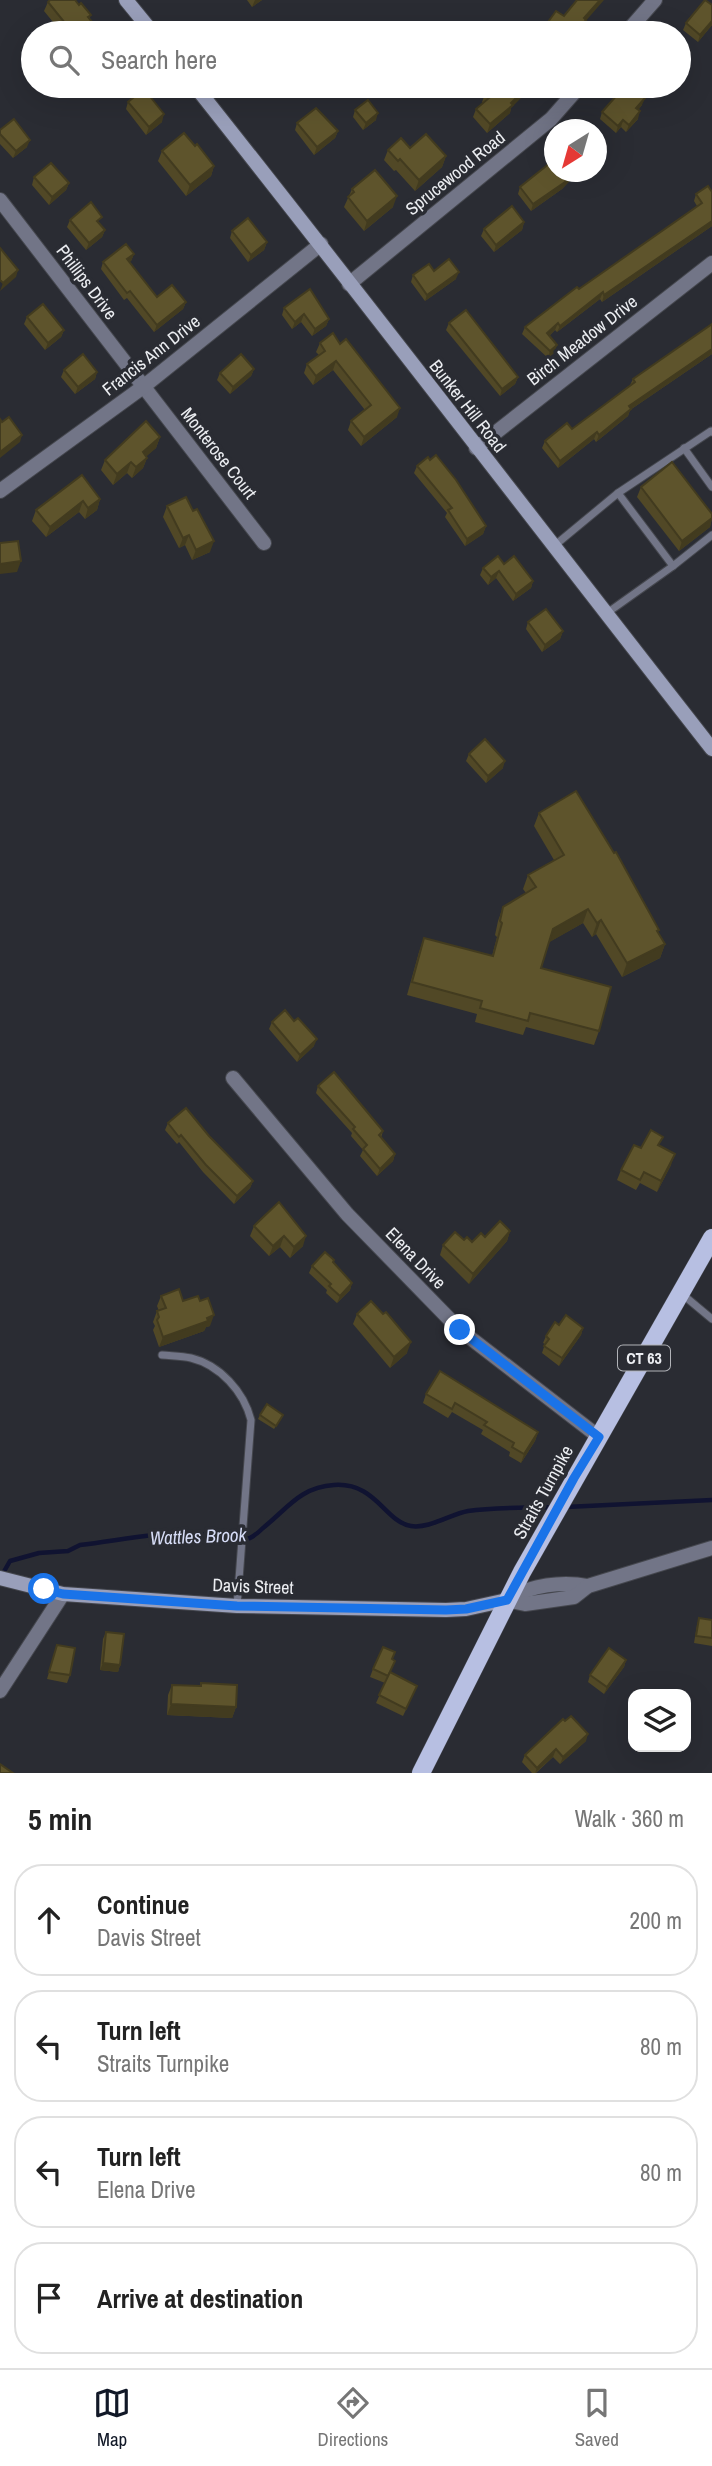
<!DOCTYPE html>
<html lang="en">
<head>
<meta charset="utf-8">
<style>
	:root { --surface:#fff; --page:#f2f2f2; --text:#222; --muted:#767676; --line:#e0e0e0; --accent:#111827 }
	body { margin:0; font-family:"Archivo Narrow",sans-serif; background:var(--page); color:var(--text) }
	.controls { position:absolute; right:21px; bottom:21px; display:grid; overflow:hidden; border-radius:14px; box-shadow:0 7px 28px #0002 }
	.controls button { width:63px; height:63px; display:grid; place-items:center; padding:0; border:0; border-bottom:2px solid var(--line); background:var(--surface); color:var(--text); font:35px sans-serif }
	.compass { position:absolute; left:544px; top:119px; width:63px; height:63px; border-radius:50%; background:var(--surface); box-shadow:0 7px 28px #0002; rotate:217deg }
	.stop { position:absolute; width:21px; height:21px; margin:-16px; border:5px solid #1a73e8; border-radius:50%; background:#fff }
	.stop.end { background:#1a73e8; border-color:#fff; box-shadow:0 2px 7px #0008 }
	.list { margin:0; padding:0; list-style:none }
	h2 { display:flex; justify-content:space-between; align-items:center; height:91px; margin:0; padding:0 28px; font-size:30px }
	h2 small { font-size:23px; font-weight:400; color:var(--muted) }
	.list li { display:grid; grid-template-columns:46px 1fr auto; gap:21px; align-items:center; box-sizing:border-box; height:112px; margin:0 14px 14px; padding:0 14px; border:2px solid var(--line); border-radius:28px }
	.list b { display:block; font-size:26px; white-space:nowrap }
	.list p { margin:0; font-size:23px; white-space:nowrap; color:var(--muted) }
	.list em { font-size:23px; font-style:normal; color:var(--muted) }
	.icon { flex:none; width:38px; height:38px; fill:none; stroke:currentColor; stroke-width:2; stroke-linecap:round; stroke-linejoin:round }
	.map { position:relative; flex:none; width:712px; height:1773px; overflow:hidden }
	.search { position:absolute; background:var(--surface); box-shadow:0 7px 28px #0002; left:21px; right:21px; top:21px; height:77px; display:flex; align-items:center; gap:18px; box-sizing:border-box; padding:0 24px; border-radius:38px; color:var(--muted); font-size:26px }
	.sheet { height:595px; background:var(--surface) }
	nav { display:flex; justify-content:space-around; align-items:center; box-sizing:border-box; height:98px; border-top:2px solid var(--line); background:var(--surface); font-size:19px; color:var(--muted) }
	nav a { display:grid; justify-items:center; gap:4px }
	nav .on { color:var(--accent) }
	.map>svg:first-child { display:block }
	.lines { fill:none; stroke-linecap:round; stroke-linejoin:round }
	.stream { stroke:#101331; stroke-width:4.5 }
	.service-casing { stroke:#45474e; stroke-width:9 }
	.minor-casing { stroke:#45474e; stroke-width:16 }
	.tertiary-casing { stroke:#45474e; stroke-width:16 }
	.secondary-casing { stroke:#45474e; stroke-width:16 }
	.primary-casing { stroke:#45474e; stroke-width:19 }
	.service { stroke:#727587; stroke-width:7 }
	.minor { stroke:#727587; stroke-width:14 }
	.tertiary { stroke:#727587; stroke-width:14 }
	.secondary { stroke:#999fba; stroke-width:14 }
	.primary { stroke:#b7bfe2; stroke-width:18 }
	.wall { fill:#514826 }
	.shaded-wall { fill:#423b1f }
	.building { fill:#5e542c; stroke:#423b1f; stroke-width:2 }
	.route { stroke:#1a73e8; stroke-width:9 }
	.labels { text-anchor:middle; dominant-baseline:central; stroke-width:7; stroke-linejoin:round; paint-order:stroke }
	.shield { fill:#2a2c33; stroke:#b1b3b8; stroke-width:2 }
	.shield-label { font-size:16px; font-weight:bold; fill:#ebedf1 }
	.street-label { font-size:18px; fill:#ebedf1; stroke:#2a2c33 }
	.water-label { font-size:19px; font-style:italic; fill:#d6dcf6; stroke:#2a2c33 }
</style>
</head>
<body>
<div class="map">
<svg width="712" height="1773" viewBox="0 0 712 1773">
	<rect width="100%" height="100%" fill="#2a2c33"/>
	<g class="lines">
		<g class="stream">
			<path d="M566,1507L712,1500"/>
			<path d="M2,1575L10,1561L39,1553L68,1551L80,1545C115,1541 151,1533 186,1533C206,1532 230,1544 250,1538C254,1536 260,1531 263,1528C287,1509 300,1487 334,1485C376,1482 385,1522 411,1526C429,1529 451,1514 468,1511C496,1507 526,1508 554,1507"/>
		</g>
		<defs>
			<g id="service">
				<path d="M684,448L712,487"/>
				<path d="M618,493L673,566"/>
				<path d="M554,546L618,493L711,431L712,432"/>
				<path d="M607,613L673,566L712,535"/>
				<path d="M682,1294L712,1319"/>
				<path d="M162,1355C172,1356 182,1356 191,1358C220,1365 244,1392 251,1420L237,1606"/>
			</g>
			<g id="minor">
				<path d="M626,33L655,0"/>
				<path d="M0,200L264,543"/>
				<path d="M349,284L551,119L580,86"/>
				<path d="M476,448L712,263"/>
				<path d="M0,491L143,387L321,244"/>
				<path d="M233,1078L347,1214L460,1330L599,1437"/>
				<path d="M0,1691L63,1594"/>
			</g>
			<g id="tertiary">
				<path d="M508,1599C531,1585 562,1581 588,1586"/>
				<path d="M507,1600L525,1604L574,1597L588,1586L712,1548"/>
			</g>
			<g id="secondary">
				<path d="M126,0L153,33"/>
				<path d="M195,86C369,305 539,528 712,749"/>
				<path d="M0,1578L63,1594L237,1606L446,1610L466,1609L507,1600"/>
			</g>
			<path id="primary" d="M421,1773L522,1572L712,1238"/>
		</defs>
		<use href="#service" class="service-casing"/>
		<use href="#minor" class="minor-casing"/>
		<use href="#tertiary" class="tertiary-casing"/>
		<use href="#secondary" class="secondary-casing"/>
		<use href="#primary" class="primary-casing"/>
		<use href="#service" class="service"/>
		<use href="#minor" class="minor"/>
		<use href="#tertiary" class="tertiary"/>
		<use href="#secondary" class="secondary"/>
		<use href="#primary" class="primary"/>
	</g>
	<g class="wall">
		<path d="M247,0H262L252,7Z"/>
		<path d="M48,2L79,5L91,15L89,19L101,33H62L44,11Z"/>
		<path d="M712,5V25L698,42L683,30L686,23Z"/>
		<path d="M95,86H113L102,94Z"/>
		<path d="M499,89L511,108L510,113L487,133L473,117L476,109L483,103L482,102L485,94Z"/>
		<path d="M128,102L162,122L146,135L126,109Z"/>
		<path d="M642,105L638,110V119L626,132L621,127L616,133L600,119L602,112Z"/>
		<path d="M355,110L376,120L363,130L353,117Z"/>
		<path d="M297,123L338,131L335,138L314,155L295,130Z"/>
		<path d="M0,130L27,147L13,158L0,144Z"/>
		<path d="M410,148L446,156L442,167L415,191L396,170L394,171L384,160L388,150Z"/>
		<path d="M162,151L214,166L211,176L186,196L158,161Z"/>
		<path d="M551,165L555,172H578L562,189L531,211L518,194L520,187Z"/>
		<path d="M34,177L69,183L66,190L49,205L32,185Z"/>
		<path d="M708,186L712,226L602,302L600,299L557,332L555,330L549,336L555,352L548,358L522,334L525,327L697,206L694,201L696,194Z"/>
		<path d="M352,189L393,207L364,231L344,207Z"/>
		<path d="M70,220L100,224L105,230L102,237L86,250L67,227Z"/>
		<path d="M524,222L522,230L494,252L481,236L484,229Z"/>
		<path d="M232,231L267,242L264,250L248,262L230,238Z"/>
		<path d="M134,254L131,261L129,262L157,297L186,302L183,309L154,332L127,298L124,300L101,269L103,262Z"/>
		<path d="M434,271L456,279L425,301L411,282L413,275Z"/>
		<path d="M284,308L329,319L326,326L312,336L301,322L292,329L282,315Z"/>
		<path d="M27,317L64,330L61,337L45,350L24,324Z"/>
		<path d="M449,323L518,377L515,384L500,396L446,330Z"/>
		<path d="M712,324V354L630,410L628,416L596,442L594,439L558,468L542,448L545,441L572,429L630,385L633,379Z"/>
		<path d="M320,343L397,417L361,446L348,430L351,421L365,410L333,370L313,385L304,373L307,364L319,355L316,352Z"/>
		<path d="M254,369L251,376L230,394L217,380L220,373Z"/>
		<path d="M64,370L97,372L95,379L75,394L61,377Z"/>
		<path d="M160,437L156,448L146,456L147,458L143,468L132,478L127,473L113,485L101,470L105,460Z"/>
		<path d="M417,466L486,526L483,534L465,546L445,517L447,513L414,473Z"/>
		<path d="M82,475L100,499L97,510L85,519L79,512L46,537L32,521L36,510Z"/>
		<path d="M641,487L712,518L710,527L679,551L637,497Z"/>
		<path d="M167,506L210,552L192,560L185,545L179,548L163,517Z"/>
		<path d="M504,564L533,581L531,588L513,601L496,578L488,585L480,575L483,568Z"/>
		<path d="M528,622L563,631L560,639L542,652L526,629Z"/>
		<path d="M469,754L503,768L486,783L466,761Z"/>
		<path d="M539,813L658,932L665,944L660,958L622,977L596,934L592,937L583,923L549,942L541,968L599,1031L594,1045L526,1027L523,1035L475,1022L477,1014L407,995L419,952L424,938L492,956L497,937L495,935L498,921L503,907L526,893L523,889L528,875L554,860L534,826Z"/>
		<path d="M272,1022L314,1046L297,1062L269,1029Z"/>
		<path d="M318,1086L383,1131L381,1138L395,1154L393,1161L377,1176L360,1156L363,1150L351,1136L352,1133L316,1093Z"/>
		<path d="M168,1123L209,1136L253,1181L250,1188L234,1204L203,1172L179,1142L177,1144L165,1130Z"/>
		<path d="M660,1146L671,1165L657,1192L640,1183L636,1190L617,1180L621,1170L641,1148Z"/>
		<path d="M279,1202L303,1246L290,1258L280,1247L269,1256L250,1236L254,1226Z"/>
		<path d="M510,1231L507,1241L469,1284L440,1255L443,1245L464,1240L472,1242L485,1237Z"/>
		<path d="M334,1260L333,1262L352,1283L350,1290L337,1303L326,1293L327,1290L309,1273L312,1266Z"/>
		<path d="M161,1296L183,1301L210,1326L206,1327L204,1331L159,1347L153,1330L155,1326L153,1322L157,1311H159L157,1306Z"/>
		<path d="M357,1314L407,1353L390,1368L353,1324Z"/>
		<path d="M559,1325L583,1328L581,1335L559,1366L542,1353L545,1344L543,1343L546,1336Z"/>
		<path d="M440,1371L538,1432L535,1441L521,1463L509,1456L510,1452L481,1434L483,1430L452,1412L448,1418L423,1403L426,1394Z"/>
		<path d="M260,1415L282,1418L274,1429L258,1419Z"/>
		<path d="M699,1618L712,1620V1646L694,1643L697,1625Z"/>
		<path d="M106,1632L120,1665L118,1672L100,1670L103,1639Z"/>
		<path d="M57,1645L70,1675L67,1683L47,1679Z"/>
		<path d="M626,1660L624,1667L604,1694L588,1682L590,1675Z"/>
		<path d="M373,1669L390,1673L414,1693L403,1716L376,1703L385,1683L370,1677Z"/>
		<path d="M201,1683L236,1707L232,1718L167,1715L168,1695L172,1685L200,1686Z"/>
		<path d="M586,1741L560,1764L553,1757L536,1773H532L522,1762L525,1755Z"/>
	</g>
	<g class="shaded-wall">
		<path d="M255,0H262L252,7Z"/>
		<path d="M600,0H604L584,23L583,28L578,33H575L584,18Z"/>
		<path d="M712,21V25L698,42L700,35Z"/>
		<path d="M105,86H113L102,94Z"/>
		<path d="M528,86H533L511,108L510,113L487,133L490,124Z"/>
		<path d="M645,98L642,105L634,115L636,108Z"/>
		<path d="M640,111L638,119L626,132L629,125Z"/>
		<path d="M378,113L376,120L363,130L366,123Z"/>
		<path d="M164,114L162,122L146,135L149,127Z"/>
		<path d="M623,120L621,127L616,133L618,126Z"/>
		<path d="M338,131L335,138L314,155L317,147Z"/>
		<path d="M30,140L27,147L13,158L16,151Z"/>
		<path d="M603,152L600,159L597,163V158Z"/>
		<path d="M446,156L442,167L415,191L419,180Z"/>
		<path d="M214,166L211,176L186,196L190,185Z"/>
		<path d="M574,172H578L562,189L531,211L533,204Z"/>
		<path d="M69,183L66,190L49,205L52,197Z"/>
		<path d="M397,196L393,207L364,231L367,221Z"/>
		<path d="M712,221V226L602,302L604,295Z"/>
		<path d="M524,222L522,230L494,252L496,245Z"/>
		<path d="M105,230L102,237L86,250L89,243Z"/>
		<path d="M267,242L264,250L248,262L251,255Z"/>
		<path d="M134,254L131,261L124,266L127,259Z"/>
		<path d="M18,270L16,277L0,291L3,283Z"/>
		<path d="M459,272L456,279L425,301L427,295Z"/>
		<path d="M603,292L600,299L557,332L560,326Z"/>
		<path d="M186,302L183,309L154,332L157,325Z"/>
		<path d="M304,314L301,322L292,329L295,322Z"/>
		<path d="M329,319L326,326L312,336L315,329Z"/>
		<path d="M558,323L555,330L545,340L547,333Z"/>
		<path d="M64,330L61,337L45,350L48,343Z"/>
		<path d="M557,345L555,352L548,358L550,351Z"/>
		<path d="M712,349V354L630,410L628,416L596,442L599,435L629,406Z"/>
		<path d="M336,361L333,370L313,385L316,376Z"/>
		<path d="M254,369L251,376L230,394L233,387Z"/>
		<path d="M97,372L95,379L75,394L78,387Z"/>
		<path d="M518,377L515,384L500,396L502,389Z"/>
		<path d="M400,408L397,417L361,446L364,437Z"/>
		<path d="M597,432L594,439L558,468L560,461Z"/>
		<path d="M22,435L20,442L0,458V452Z"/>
		<path d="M160,437L156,448L139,463L143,452Z"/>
		<path d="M147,458L143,468L132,478L136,467Z"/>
		<path d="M131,462L127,473L113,485L117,474Z"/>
		<path d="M100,499L97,510L85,519L88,508Z"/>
		<path d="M83,501L79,512L46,537L50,527Z"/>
		<path d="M712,518L710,527L679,551L682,541Z"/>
		<path d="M486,526L483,534L465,546L467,539Z"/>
		<path d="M189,535L185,545L179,548L183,538Z"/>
		<path d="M214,541L210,552L192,560L196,550Z"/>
		<path d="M21,561L17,572L0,574V564Z"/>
		<path d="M499,571L496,578L488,585L491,577Z"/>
		<path d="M533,581L531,588L513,601L516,594Z"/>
		<path d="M563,631L560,639L542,652L545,645Z"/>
		<path d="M505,761L503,768L486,783L488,776Z"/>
		<path d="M588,909L583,923L548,943L553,929Z"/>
		<path d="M601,920L596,934L592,937L597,923Z"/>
		<path d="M665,944L660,958L622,977L627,963Z"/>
		<path d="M317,1039L314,1046L297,1062L300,1055Z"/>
		<path d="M395,1154L393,1161L377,1176L380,1169Z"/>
		<path d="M675,1154L671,1165L657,1192L661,1181Z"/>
		<path d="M253,1181L250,1188L234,1204L237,1196Z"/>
		<path d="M510,1231L507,1241L469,1284L473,1274Z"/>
		<path d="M284,1236L280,1247L269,1256L273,1246Z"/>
		<path d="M306,1236L303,1246L290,1258L294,1247Z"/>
		<path d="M352,1283L350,1290L337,1303L340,1296Z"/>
		<path d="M214,1315L210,1326L206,1327L204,1331L159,1347L163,1337Z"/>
		<path d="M583,1328L581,1335L559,1366L562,1358Z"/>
		<path d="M411,1342L407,1353L390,1368L394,1357Z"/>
		<path d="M538,1432L535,1441L521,1463L524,1454Z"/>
		<path d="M626,1660L624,1667L604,1694L607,1687Z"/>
		<path d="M103,1663L120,1665L118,1672L100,1670Z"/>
		<path d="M171,1704L236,1707L232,1718L167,1715Z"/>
		<path d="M588,1734L586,1741L560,1764L563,1757Z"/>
		<path d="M556,1749L553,1757L535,1773L537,1768Z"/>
	</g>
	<g class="building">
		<path d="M50,0H75L79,5L81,3L91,15L88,17L101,33H73L48,2Z"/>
		<path d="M577,0H600L584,18L586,20L575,33H540L556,11L564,16Z"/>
		<path d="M705,0L712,5V21L700,35L686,23Z"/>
		<path d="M679,49L684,53L679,60Z"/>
		<path d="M494,86H496L499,89L501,86H528L511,103L513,105L490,124L476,109L489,98L485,94Z"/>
		<path d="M625,86H631L645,98L636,108L640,111L629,125L623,120L618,126L602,112Z"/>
		<path d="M144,89L164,114L149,127L128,102Z"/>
		<path d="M368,100L378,113L366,123L355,110Z"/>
		<path d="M316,108L338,131L317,147L297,123Z"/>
		<path d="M14,119L30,140L16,151L0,134V130Z"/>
		<path d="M184,133L195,146L197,144L214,166L190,185L162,151Z"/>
		<path d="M426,134L446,156L419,180L400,159L398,161L388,150L401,138L410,148Z"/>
		<path d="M597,142L599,144L597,147L603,152L597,158Z"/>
		<path d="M555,161V172H574L565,182L533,204L520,187L550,163L551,165Z"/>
		<path d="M51,163L69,183L52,197L34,177Z"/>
		<path d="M375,170L397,196L367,221L348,197L354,192L352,189Z"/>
		<path d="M708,186L712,192V221L604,295L603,292L560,326L558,323L547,333L557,345L550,351L525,327L577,287L579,289L702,203L696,194Z"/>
		<path d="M91,202L102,217L97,221L105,230L89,243L70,220Z"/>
		<path d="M512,206L524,222L496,245L484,229Z"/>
		<path d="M248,218L267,242L251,255L232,231Z"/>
		<path d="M126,244L134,254L127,259L157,297L172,285L186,302L157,325L130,291L127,293L103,262Z"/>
		<path d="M0,248L18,270L3,283L0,280Z"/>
		<path d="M449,259L459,272L427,295L413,275L429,264L434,271Z"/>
		<path d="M310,289L329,319L315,329L304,314L295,322L284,308Z"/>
		<path d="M43,304L64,330L48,343L27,317Z"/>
		<path d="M466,310L518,377L502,389L449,323Z"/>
		<path d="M712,324V349L629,406L631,409L599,435L597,432L560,461L545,441L567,423L572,429L635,382L633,379Z"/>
		<path d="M333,333L340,344L346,339L400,408L364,437L351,421L371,405L336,361L316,376L307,364L325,351L320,343Z"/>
		<path d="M83,354L97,372L78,387L64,370Z"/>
		<path d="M241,354L254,369L233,387L220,373Z"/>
		<path d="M9,417L22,435L0,452V419L2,422Z"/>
		<path d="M146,421L160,437L143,452L147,458L136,467L131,462L117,474L105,460Z"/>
		<path d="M436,455L456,480L486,526L467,539L448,510L452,508L417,466L428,457L430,460Z"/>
		<path d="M672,462L712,514V518L682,541L641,487Z"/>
		<path d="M82,475L100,499L88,508L83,501L50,527L36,510Z"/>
		<path d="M186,497L193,511L197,509L214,541L196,550L189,535L183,538L167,506Z"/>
		<path d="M18,541L21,561L0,564V543Z"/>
		<path d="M498,556L504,564L514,556L533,581L516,594L499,571L491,577L483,568Z"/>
		<path d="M546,609L563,631L545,645L528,622Z"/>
		<path d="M485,739L505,761L488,776L469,754Z"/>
		<path d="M576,791L614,853L616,852L659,930L657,931L665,944L627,963L601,920L597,923L588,909L553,929L541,968L611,987L599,1031L530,1013L528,1021L480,1008L482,1001L412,982L424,938L493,956L502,923L500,921L503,907L536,887L528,875L564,855L539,813Z"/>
		<path d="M285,1010L294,1021L298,1018L317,1039L300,1055L272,1022Z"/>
		<path d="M334,1072L383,1131L379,1135L395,1154L380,1169L363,1149L367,1145L353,1129L355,1127L318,1086Z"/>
		<path d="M186,1108L209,1136L253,1181L237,1196L206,1165L181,1135L179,1137L168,1123Z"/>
		<path d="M651,1130L663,1137L658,1145L675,1154L661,1181L644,1172L640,1180L621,1170L634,1145L641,1148Z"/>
		<path d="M279,1202L306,1236L294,1247L284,1236L273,1246L254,1226Z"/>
		<path d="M500,1221L510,1231L473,1274L443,1245L455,1232L464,1240L467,1237L472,1242L481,1233L485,1237Z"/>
		<path d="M325,1252L334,1260L333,1262L352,1283L340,1296L329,1286L331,1284L312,1266Z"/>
		<path d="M179,1289L183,1301L198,1296L200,1301L208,1298L214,1315L207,1318L208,1321L163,1337L157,1320L159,1317L157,1311L166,1308L161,1296Z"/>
		<path d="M371,1301L383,1314L386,1312L411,1342L394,1357L357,1314Z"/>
		<path d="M566,1315L583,1328L562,1358L544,1346L549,1339L546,1336L555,1322L559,1325Z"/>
		<path d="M440,1371L538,1432L524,1454L512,1447L514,1443L484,1425L487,1422L455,1403L452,1409L426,1394Z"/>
		<path d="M267,1404L283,1415L276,1426L260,1415Z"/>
		<path d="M699,1618L712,1620V1638L696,1636Z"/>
		<path d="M106,1632L124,1634L120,1665L103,1663Z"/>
		<path d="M57,1645L75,1648L70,1675L49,1672Z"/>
		<path d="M383,1647L395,1652L392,1659L395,1661L388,1676L373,1669Z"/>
		<path d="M609,1648L626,1660L607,1687L590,1675Z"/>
		<path d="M390,1672L417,1686L406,1709L379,1695Z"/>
		<path d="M201,1683L237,1685L236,1707L171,1704L172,1685L201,1686Z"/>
		<path d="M571,1716L588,1734L563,1757L556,1749L537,1768L525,1755L563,1719L565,1721Z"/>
		<path d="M0,1764L13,1773H0Z"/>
	</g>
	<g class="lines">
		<path class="route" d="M44,1589L63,1594L237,1606L446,1610L466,1609L507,1600L574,1478L599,1437L460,1330"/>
	</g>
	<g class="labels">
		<rect class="shield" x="618" y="1345.5" width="52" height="25" rx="5"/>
		<g class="shield-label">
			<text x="644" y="1358">CT 63</text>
		</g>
		<g class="street-label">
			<text transform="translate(455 173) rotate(-39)">Sprucewood Road</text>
			<text transform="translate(87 282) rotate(53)">Phillips Drive</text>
			<text transform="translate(582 340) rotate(-38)">Birch Meadow Drive</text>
			<text transform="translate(151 355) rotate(-38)">Francis Ann Drive</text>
			<text transform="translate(468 406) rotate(52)">Bunker Hill Road</text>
			<text transform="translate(219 453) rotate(52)">Monterose Court</text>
			<text transform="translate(416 1258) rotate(46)">Elena Drive</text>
			<text transform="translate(543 1492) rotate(-61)">Straits Turnpike</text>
			<text transform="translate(253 1586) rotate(2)">Davis Street</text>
		</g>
		<g class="water-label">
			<text transform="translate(198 1536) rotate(-2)">Wattles Brook</text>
		</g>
	</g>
</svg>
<div class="controls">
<button><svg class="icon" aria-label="layers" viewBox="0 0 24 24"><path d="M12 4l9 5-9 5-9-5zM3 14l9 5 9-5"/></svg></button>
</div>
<svg class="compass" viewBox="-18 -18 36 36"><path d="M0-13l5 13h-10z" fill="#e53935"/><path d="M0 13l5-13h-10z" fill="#767676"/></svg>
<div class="stop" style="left:44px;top:1589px"></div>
<div class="stop end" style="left:460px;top:1330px"></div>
<div class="search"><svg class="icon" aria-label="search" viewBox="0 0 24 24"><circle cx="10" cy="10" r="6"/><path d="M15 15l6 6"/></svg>Search here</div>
</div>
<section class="sheet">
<h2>5 min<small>Walk · 360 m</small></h2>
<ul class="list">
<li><svg class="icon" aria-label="ahead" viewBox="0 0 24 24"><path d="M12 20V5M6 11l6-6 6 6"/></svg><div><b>Continue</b><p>Davis Street</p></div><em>200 m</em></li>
<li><svg class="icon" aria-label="left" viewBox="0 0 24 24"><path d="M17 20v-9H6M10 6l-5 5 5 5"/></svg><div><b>Turn left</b><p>Straits Turnpike</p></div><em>80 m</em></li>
<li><svg class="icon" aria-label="left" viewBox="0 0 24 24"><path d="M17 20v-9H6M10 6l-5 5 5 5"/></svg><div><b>Turn left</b><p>Elena Drive</p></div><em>80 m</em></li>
<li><svg class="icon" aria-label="arrive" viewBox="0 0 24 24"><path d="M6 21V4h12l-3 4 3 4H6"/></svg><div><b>Arrive at destination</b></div></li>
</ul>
</section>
<nav>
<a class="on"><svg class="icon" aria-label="map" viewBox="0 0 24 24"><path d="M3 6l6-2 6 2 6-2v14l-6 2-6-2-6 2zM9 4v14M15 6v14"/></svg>Map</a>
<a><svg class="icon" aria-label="directions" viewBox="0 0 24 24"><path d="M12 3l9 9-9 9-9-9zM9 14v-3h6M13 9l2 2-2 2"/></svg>Directions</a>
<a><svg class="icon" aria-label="saved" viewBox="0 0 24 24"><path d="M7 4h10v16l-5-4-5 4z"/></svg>Saved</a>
</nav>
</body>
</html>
